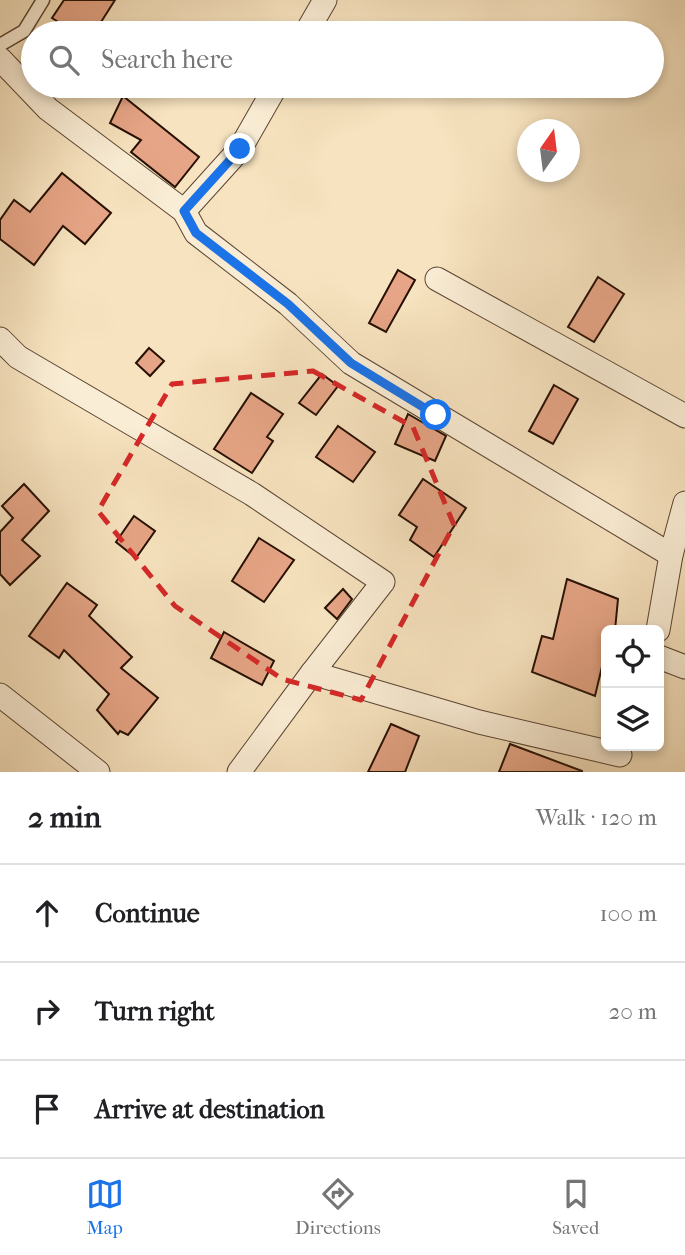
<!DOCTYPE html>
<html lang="en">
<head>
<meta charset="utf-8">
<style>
	:root { --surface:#fff; --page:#f6f6f6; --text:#202124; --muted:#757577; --line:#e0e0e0; --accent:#1a73e8 }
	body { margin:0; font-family:"IM FELL French Canon",serif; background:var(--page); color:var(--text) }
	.controls { position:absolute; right:21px; bottom:21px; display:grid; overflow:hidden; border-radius:10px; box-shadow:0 4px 10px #0003 }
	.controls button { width:63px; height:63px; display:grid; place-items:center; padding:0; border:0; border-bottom:2px solid var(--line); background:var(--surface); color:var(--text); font:35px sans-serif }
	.compass { position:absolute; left:517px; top:119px; width:63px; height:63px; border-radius:50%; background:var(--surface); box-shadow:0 4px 10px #0003; rotate:14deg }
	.stop { position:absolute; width:21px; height:21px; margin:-16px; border:5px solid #1a73e8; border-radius:50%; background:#fff }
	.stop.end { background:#1a73e8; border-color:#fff; box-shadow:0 2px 7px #0008 }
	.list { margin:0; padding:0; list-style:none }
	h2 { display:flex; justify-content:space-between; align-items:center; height:91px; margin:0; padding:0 28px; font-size:30px }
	h2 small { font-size:23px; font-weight:400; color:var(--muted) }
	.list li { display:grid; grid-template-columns:46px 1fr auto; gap:21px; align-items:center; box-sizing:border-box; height:98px; padding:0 28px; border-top:2px solid var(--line) }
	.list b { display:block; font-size:26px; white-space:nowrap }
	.list em { font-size:23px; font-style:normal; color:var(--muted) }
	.icon { flex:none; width:38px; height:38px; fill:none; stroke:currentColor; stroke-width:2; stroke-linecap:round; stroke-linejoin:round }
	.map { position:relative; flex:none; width:685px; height:772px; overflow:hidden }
	.search { position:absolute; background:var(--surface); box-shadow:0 4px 10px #0003; left:21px; right:21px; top:21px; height:77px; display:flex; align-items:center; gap:18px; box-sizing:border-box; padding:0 24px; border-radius:38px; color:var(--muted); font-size:26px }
	.sheet { height:385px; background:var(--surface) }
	nav { display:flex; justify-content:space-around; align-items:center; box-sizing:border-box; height:98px; border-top:2px solid var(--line); background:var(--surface); font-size:19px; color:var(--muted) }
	nav a { display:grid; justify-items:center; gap:4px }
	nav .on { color:var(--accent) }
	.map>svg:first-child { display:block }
	.building { fill:#e6a586; stroke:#260f03; stroke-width:2 }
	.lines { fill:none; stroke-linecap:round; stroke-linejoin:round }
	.service-casing { stroke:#5a4432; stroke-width:15 }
	.minor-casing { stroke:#5a4432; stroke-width:25 }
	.service { stroke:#faedd5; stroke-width:12 }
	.minor { stroke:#faedd5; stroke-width:23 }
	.route { stroke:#1a73e8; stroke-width:9 }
	.marked { fill:none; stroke:#d62828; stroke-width:5; stroke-dasharray:14 9; stroke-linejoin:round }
</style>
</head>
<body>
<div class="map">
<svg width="685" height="772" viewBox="0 0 685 772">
	<rect width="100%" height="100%" fill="#f7e3bf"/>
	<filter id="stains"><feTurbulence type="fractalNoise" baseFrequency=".00286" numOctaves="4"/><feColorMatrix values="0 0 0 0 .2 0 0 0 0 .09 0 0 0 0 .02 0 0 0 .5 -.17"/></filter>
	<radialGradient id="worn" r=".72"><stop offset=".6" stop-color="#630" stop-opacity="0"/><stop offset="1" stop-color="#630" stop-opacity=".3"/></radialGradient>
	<g class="building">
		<path d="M64,0H115L94,33H76L52,18Z"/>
		<path d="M123,96L199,157L175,187L131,152L141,140L110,123Z"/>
		<path d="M62,173L111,213L85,244L63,226L34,265L0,239V220L14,200L30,212Z"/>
		<path d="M398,270L415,280L386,332L369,323Z"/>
		<path d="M598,277L624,294L594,342L568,327Z"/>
		<path d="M149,348L164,361L150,376L136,363Z"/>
		<path d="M322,374L338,386L316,415L299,403Z"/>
		<path d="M554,385L578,399L553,444L529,431Z"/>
		<path d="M251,393L283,414L267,437L273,441L252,473L214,449Z"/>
		<path d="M408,414L446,436L435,461L395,444Z"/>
		<path d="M338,426L375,452L353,482L316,457Z"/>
		<path d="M423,479L466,508L434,557L410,540L417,527L399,515Z"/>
		<path d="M24,484L49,511L22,540L40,556L10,585L0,574V532L13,518L2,506Z"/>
		<path d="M134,516L155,531L136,558L116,542Z"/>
		<path d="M259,538L294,560L264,602L232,581Z"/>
		<path d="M567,579L618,599L615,630H606V650L595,696L532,672L542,636L553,639Z"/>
		<path d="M67,583L97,605L89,616L132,657L121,668L158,698L128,735L120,731L118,734L97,710L109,694L64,650L59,658L29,636Z"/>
		<path d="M343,589L352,599L337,619L325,608Z"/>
		<path d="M224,632L274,661L262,685L211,658Z"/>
		<path d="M391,724L419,736L405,772H368Z"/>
		<path d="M510,744L582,771V772H499Z"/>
	</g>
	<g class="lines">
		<defs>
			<path id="service" d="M0,45L24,31L43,0"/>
			<g id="minor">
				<path d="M306,33L325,0"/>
				<path d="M0,59L48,109L184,211L196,233L288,304L351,363L671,555"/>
				<path d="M184,211L240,149L276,86"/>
				<path d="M437,279L685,416"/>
				<path d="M0,339L18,357L252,494L383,582L312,673L479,722L620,755"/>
				<path d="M658,630L671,555L685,503"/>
				<path d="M659,657L685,667"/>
				<path d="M0,695L98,772"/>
				<path d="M239,772L312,673"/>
			</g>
		</defs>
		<use href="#service" class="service-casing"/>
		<use href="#minor" class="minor-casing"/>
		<use href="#service" class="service"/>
		<use href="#minor" class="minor"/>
	</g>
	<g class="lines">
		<path class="route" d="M240,149L184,211L196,233L288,304L351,363L436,415"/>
	</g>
	<path class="marked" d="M313,371L413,427L454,525L361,700L282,679L175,606L98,511L172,384Z"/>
	<rect width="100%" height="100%" filter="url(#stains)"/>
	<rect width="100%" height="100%" fill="url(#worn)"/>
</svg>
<div class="controls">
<button><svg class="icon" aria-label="locate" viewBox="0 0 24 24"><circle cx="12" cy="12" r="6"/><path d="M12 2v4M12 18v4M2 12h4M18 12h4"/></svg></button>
<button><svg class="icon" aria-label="layers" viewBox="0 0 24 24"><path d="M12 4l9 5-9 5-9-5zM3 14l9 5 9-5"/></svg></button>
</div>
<svg class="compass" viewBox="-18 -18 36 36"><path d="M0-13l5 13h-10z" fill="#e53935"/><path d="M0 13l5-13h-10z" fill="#757577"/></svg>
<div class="stop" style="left:436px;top:415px"></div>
<div class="stop end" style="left:240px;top:149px"></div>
<div class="search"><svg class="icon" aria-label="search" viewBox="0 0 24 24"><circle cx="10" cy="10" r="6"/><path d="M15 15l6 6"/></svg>Search here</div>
</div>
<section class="sheet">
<h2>2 min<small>Walk · 120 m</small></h2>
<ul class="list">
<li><svg class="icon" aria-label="ahead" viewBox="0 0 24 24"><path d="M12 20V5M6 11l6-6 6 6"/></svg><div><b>Continue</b></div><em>100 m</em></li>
<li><svg class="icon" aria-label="right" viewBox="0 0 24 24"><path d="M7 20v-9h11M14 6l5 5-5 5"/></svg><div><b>Turn right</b></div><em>20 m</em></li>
<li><svg class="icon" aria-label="arrive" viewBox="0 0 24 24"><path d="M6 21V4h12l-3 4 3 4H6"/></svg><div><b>Arrive at destination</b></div></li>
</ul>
</section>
<nav>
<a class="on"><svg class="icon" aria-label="map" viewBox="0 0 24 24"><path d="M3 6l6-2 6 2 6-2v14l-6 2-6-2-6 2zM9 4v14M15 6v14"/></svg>Map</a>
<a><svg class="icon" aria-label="directions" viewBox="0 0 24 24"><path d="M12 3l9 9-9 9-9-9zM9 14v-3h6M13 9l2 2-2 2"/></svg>Directions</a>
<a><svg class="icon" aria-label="saved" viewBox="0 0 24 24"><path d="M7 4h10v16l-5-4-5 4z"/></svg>Saved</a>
</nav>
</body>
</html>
